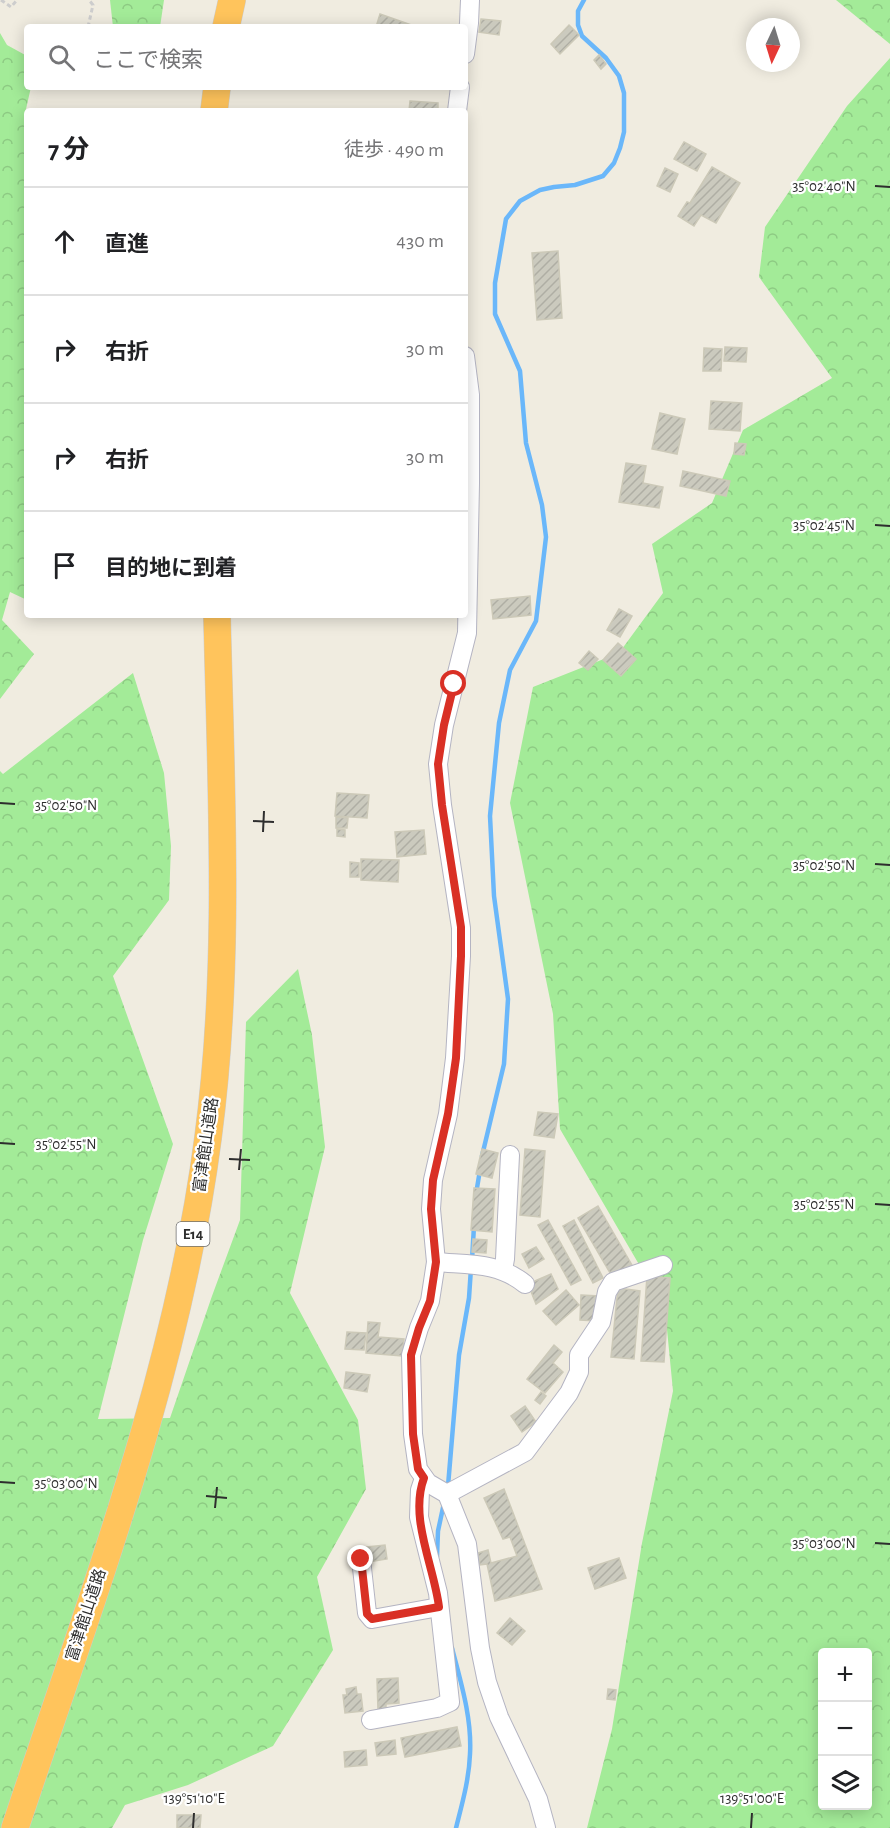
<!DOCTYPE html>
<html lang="ja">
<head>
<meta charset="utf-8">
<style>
	:root { --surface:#fff; --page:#f6f6f6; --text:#202124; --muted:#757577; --line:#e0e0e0 }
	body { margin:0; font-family:"Alegreya Sans","Noto Sans JP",sans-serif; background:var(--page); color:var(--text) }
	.controls { position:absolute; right:18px; bottom:18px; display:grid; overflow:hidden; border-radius:6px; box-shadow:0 3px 15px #0003 }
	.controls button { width:54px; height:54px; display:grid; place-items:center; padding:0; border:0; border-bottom:2px solid var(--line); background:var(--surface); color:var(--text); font:30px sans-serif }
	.compass { position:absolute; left:746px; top:18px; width:54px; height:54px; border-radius:50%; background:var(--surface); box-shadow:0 3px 15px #0003; rotate:184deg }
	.stop { position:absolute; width:18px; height:18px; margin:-14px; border:4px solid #d93025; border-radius:50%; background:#fff }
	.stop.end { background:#d93025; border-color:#fff; box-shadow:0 2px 6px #0008 }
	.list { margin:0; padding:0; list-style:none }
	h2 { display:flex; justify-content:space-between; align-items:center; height:78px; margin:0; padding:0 24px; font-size:26px }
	h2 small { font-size:20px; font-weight:400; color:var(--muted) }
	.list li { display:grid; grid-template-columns:39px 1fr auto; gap:18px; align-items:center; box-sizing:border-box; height:108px; padding:0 24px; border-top:2px solid var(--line) }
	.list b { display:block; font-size:22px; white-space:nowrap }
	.list em { font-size:20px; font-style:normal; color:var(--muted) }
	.icon { flex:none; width:33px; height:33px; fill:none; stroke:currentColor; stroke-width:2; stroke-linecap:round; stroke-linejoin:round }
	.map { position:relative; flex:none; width:890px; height:1828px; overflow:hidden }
	.search { position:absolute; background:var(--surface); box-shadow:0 3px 15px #0003; left:24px; top:24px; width:444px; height:66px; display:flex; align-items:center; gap:15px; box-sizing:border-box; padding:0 21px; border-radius:6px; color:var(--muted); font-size:22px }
	.panel { position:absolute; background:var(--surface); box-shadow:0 3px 15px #0003; left:24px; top:108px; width:444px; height:510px; border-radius:6px }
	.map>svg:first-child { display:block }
	.forest { fill:url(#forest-crowns); fill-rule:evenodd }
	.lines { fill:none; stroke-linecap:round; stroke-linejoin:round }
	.stream { stroke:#6ab7fa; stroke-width:4.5 }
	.building { fill:url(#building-hatch); stroke:#ccc9b8; stroke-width:1.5 }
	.minor-casing { stroke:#b4b4c2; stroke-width:20 }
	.highway-casing { stroke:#cdcdcd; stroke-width:28 }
	.path { stroke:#cdcdcd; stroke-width:3; stroke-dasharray:4.5 3; stroke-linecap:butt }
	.minor { stroke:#fff; stroke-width:18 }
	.highway { stroke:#ffc45c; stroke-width:27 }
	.route { stroke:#d93025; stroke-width:8 }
	.ticks { fill:none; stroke:#2e2e2e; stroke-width:2 }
	.labels { text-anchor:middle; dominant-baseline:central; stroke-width:4.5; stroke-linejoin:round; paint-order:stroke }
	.shield { fill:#fff; stroke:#6d6d6d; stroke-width:1.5 }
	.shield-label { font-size:15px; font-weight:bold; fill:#2e2e2e }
	.street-label { font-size:16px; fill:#2e2e2e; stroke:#fff }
	.ticks-label { font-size:15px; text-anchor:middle; fill:#2e2e2e; stroke:#fff; stroke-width:4.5; stroke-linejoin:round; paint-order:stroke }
</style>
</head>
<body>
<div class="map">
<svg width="890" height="1828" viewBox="0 0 890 1828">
	<defs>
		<pattern id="forest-crowns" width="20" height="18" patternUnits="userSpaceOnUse" patternTransform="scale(1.5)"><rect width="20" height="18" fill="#a3eb98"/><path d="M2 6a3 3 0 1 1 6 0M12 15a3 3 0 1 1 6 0" fill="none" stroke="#8dca83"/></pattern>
		<pattern id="building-hatch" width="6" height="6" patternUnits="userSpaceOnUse" patternTransform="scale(1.5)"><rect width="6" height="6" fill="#cbcabe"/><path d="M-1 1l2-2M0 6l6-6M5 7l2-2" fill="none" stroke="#afaea4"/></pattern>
	</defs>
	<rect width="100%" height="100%" fill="#f0ece0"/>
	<g class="forest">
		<path d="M110,0H164L160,27H113Z"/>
		<path d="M836,0H890V44Z"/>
		<path d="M0,33L7,45L27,56V87H31L24,118L27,119V600L10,592L2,620L34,654L0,699Z"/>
		<path d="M890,58V1828H587L612,1729L642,1543L673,1391L665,1309L560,1129L553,1014L510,803L533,687L619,653L663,593L652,544L712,503L743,430L832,378L759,277L765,227L847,106ZM822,1652H868V1806H822Z"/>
		<path d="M133,673L164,773L171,846L169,900L113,976L173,1144L143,1240L98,1419L170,1418L212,1296L240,1220L246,1022L298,969L312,1035L325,1147L290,1293L358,1420L366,1489L317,1577L333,1650L273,1746L188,1785L125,1805L112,1828H0V771L3,774Z"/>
	</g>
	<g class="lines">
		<g class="stream">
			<path d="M482,1156L504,1064L508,999L494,896L490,816L499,723L510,670L536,621L546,537L542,505L526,443L520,371L495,314V283L506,219L520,201L540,190L554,187L575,185L603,176L614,163L620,148L624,132V93L619,76L606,58L582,36L578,25V11L584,0"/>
			<path d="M476,1194L480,1170"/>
			<path d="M472,1260L474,1226"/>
			<path d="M448,1486L459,1355L469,1298L471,1268"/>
			<path d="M437,1557L438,1531L444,1503"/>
			<path d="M452,1648C461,1683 472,1718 470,1754C469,1780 462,1804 456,1828"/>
		</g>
	</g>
	<g class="building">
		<path d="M380,14L417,27H376Z"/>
		<path d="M481,19L501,21L499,35L479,32Z"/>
		<path d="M569,25L579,35L560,54L551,44Z"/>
		<path d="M599,55L606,64L601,69L594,60Z"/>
		<path d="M410,101L438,103V111H409Z"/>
		<path d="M684,142L706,154L697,171L674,159Z"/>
		<path d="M712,167L740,183L716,223L701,215L694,226L678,216L687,202L690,203Z"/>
		<path d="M665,168L678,174L670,192L657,186Z"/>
		<path d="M558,251L562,318L537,320L532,253Z"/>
		<path d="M725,347L747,348L746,362L724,361Z"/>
		<path d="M704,348L722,349L721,371H703Z"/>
		<path d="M711,401L742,403L740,431L709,429Z"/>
		<path d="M660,413L685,419L677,454L652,449Z"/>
		<path d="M735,443L746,444L744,455L734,454Z"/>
		<path d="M626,463L646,466L643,483L663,487L659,508L619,502Z"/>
		<path d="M683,471L730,481L726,496L680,486Z"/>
		<path d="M530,596L531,615L493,619L491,600Z"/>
		<path d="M619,609L632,616L620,637L607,630Z"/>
		<path d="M618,643L636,659L621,676L603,660Z"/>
		<path d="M589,651L598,659L588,670L579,663Z"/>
		<path d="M337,793L369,795L367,818L335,816Z"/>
		<path d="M336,817L348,818L347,828H336Z"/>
		<path d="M337,829L345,830V837L337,836Z"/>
		<path d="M424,830L426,854L397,857L395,832Z"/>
		<path d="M361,859L399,860L398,882L361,880Z"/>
		<path d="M350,862L359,863V877H350Z"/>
		<path d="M538,1112L558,1114L554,1138L534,1135Z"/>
		<path d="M482,1149L498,1153L492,1178L476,1174Z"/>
		<path d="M525,1149L545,1151L540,1217L520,1215Z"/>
		<path d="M474,1188L495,1189L492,1232L471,1230Z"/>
		<path d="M598,1206L633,1267L613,1278L578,1218Z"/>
		<path d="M548,1220L581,1280L571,1285L538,1225Z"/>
		<path d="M574,1220L603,1278L593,1283L563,1226Z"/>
		<path d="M473,1239L487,1240L486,1253L472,1252Z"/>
		<path d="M536,1247L544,1259L529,1268L522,1254Z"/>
		<path d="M551,1274L558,1289L536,1304L528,1284Z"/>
		<path d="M647,1276L670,1278L664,1362L641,1361Z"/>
		<path d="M618,1288L640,1291L634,1359L611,1357Z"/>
		<path d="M566,1290L579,1305L556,1325L543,1311Z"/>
		<path d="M581,1295L599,1296L597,1321L580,1320Z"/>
		<path d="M368,1322L380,1323L378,1337L404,1339L402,1356L366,1353Z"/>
		<path d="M347,1332L366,1333L364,1350L345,1349Z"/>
		<path d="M554,1345L562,1352L553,1363L563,1372L545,1393L527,1379Z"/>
		<path d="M346,1372L370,1375L367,1392L344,1388Z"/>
		<path d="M541,1392L546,1396L540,1404L535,1400Z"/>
		<path d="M525,1406L536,1422L522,1432L511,1416Z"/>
		<path d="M504,1489L542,1589L495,1601L487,1564L480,1565L478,1553L488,1550L491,1563L517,1556L510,1537L503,1539L484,1498Z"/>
		<path d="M385,1545L387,1559L369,1562L367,1547Z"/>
		<path d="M619,1558L626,1578L595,1589L588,1568Z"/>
		<path d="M510,1618L525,1631L512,1645L497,1633Z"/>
		<path d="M398,1678L399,1703L386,1704V1709L378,1710L377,1679Z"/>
		<path d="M356,1687L357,1694H361L363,1711L345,1713L343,1695H347L346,1689Z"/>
		<path d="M608,1689L616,1690L615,1700L607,1699Z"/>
		<path d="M457,1727L461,1746L405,1757L401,1738Z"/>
		<path d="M395,1740L396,1754L377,1756L375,1743Z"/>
		<path d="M366,1750L367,1765L345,1767L344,1752Z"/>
		<path d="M177,1815H201L200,1828H177Z"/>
	</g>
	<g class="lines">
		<defs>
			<g id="minor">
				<path d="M465,54L469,23L470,0"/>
				<path d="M457,111L460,87"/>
				<path d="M465,356L470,395V483L467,633L444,725L438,764L442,805L461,928V956L455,1058L448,1114L433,1180L431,1209L436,1262L430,1301L419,1328L411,1355L413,1434L418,1469L428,1483L447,1494L467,1544L480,1648L487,1682L499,1717L538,1799L546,1828"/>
				<path d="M436,1262C469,1265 498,1262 525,1284"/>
				<path d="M503,1270L505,1259L510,1155"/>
				<path d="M447,1494L525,1452L569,1393L579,1372V1355L601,1322L607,1292L613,1282L663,1265"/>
				<path d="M361,1559L367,1613L372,1619L439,1607"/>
				<path d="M371,1720L437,1708L450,1702L438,1593L419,1517L420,1490L424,1478"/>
			</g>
			<g id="highway">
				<path d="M226,27L232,0"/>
				<path d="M214,111L217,87"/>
				<path d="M15,1828C90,1602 177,1376 208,1138C231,965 221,789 217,615"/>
			</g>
		</defs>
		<use href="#minor" class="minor-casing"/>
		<use href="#highway" class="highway-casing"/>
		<g class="path">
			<path d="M1,0L11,7L17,0"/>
			<path d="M88,27L93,5L89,0"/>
		</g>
		<use href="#minor" class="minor"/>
		<use href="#highway" class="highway"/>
	</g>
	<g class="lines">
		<path class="route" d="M361,1559L367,1614L372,1619L439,1607C434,1566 409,1518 424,1478L418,1469L413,1434L411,1355L419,1328L430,1301L436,1262L431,1209L433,1180L448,1114L456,1058L461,956V927L442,805L438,764L444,725L454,684"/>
	</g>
	<path class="ticks" d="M875,186L890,187M875,525L890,526M0,803L15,804M253,821L274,822M263,832L264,811M875,864L890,865M0,1143L15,1144M229,1159L250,1160M239,1170L241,1149M875,1204L890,1205M0,1482L15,1483M206,1496L227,1498M215,1508L217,1487M875,1543L890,1544M193,1828L194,1813M751,1828L752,1813"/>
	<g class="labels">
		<rect class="shield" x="176.5" y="1222" width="33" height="24" rx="4.5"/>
		<g class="shield-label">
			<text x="193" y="1234">E14</text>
		</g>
		<g class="street-label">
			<text transform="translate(206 1145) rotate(-82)">富津館山道路</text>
			<text transform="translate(86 1615) rotate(-72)">富津館山道路</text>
		</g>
	</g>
	<g class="ticks-label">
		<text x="824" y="191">35°02'40"N</text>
		<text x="824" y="530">35°02'45"N</text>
		<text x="66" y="810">35°02'50"N</text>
		<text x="824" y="870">35°02'50"N</text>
		<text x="66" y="1149">35°02'55"N</text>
		<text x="824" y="1209">35°02'55"N</text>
		<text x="66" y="1488">35°03'00"N</text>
		<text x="824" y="1548">35°03'00"N</text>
		<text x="194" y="1803">139°51'10"E</text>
		<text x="752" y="1803">139°51'00"E</text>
	</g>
</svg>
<div class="controls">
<button>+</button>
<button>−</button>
<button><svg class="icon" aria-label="layers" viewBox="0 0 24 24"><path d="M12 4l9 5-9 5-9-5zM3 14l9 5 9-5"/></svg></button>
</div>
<svg class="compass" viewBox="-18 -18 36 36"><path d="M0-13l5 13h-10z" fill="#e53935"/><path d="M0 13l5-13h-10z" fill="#757577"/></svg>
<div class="stop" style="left:454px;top:684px"></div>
<div class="stop end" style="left:361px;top:1559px"></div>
<div class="search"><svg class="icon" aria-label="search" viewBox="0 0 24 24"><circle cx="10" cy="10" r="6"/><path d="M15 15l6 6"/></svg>ここで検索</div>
<section class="panel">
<h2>7 分<small>徒歩 · 490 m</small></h2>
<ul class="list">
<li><svg class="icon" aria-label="ahead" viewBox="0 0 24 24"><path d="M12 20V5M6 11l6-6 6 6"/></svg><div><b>直進</b></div><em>430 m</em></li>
<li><svg class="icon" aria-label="right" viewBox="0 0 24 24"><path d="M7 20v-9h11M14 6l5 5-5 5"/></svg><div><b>右折</b></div><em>30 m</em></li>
<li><svg class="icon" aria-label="right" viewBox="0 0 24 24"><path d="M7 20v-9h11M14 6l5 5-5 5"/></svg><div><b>右折</b></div><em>30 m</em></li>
<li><svg class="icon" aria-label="arrive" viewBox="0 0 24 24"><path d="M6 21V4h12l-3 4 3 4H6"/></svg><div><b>目的地に到着</b></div></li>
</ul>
</section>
</div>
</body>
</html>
